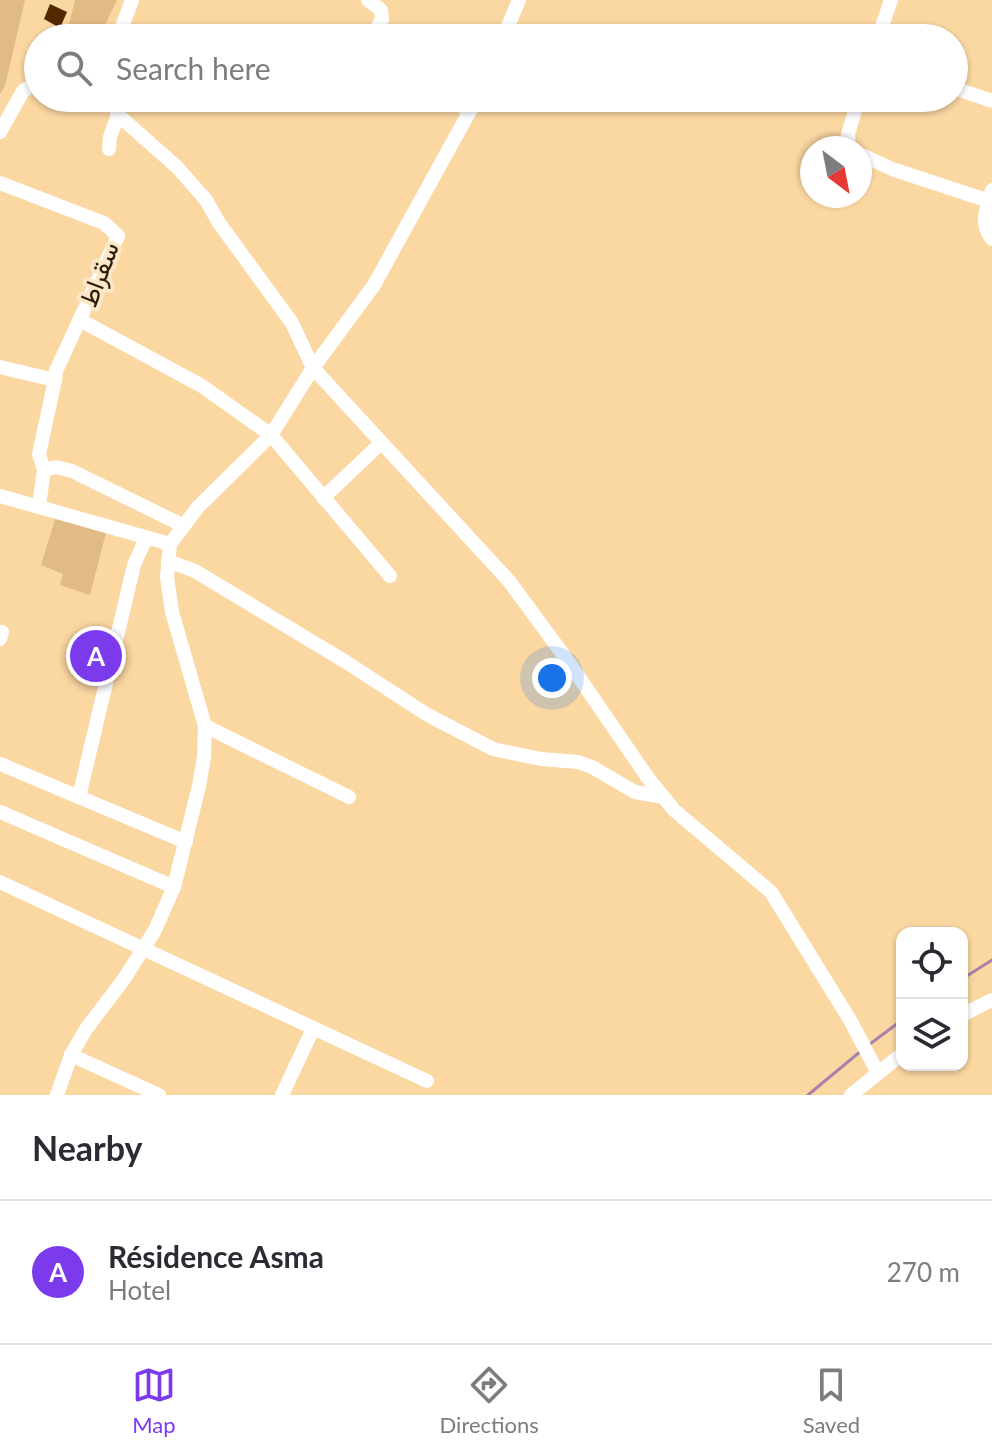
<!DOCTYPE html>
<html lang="en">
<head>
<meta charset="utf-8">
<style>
	:root { --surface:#fff; --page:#f7f7f7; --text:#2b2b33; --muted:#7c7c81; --line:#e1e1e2; --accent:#7c3aed }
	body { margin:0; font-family:Lato,Vazirmatn,sans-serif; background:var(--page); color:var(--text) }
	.controls { position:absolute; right:24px; bottom:24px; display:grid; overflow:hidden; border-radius:16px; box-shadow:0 2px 6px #0004 }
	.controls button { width:72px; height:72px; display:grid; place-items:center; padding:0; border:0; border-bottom:2px solid var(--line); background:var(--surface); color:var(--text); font:40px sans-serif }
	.compass { position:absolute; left:800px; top:136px; width:72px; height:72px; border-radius:50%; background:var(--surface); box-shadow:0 2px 6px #0004; rotate:148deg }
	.you { position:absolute; left:552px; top:678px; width:28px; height:28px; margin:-20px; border:6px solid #fff; border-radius:50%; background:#1a73e8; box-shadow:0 0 0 12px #1a73e833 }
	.badge { display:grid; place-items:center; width:52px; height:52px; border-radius:50%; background:var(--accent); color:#fff; font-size:26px; font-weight:700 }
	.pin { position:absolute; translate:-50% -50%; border:4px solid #fff; box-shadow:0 2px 8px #0006 }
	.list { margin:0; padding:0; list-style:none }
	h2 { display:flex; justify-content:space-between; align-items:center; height:104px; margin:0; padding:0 32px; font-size:34px }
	h2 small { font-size:26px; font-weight:400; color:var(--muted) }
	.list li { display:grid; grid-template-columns:52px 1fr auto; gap:24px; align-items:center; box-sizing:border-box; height:144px; padding:0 32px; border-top:2px solid var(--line) }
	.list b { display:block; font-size:30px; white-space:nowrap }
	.list p { margin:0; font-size:26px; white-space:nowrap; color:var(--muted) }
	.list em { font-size:26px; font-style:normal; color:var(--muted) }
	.icon { flex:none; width:44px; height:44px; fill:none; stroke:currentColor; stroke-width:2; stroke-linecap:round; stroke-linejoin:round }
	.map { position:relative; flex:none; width:992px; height:1095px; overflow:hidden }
	.search { position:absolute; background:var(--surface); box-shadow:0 2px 6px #0004; left:24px; right:24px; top:24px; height:88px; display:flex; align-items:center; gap:20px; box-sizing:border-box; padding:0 28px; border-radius:44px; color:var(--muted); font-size:30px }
	.sheet { height:248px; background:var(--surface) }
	nav { display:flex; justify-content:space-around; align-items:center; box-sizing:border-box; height:112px; border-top:2px solid var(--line); background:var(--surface); font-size:22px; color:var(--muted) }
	nav a { display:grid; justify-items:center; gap:4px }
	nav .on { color:var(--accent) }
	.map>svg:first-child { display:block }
	.green { fill:#e1bb84 }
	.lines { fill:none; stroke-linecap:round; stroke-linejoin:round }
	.stream { stroke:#a982ac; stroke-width:3 }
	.building { fill:#522800 }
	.minor { stroke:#fff; stroke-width:14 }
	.labels { text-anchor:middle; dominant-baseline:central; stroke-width:8; stroke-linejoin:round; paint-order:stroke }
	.street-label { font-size:26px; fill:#291c07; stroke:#fce6c7 }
</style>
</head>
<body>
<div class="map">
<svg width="992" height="1095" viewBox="0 0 992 1095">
	<rect width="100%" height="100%" fill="#fbd7a2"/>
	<g class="green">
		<path d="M0,0H25L5,86L0,94Z"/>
		<path d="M75,0H117L99,38H82L67,32Z"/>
		<path d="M57,513L108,525L90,595L60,585L63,574L41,565Z"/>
	</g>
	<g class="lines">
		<g class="stream">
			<path d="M962,979L992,960"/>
			<path d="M870,1044L902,1020"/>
			<path d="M808,1095L861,1051"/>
		</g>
	</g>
	<path class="building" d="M50,4L67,12L60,28L44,19Z"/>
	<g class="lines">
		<g class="minor">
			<path d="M368,0L381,10L382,20L371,38"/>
			<path d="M118,38L132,0"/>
			<path d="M503,38L519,0"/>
			<path d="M878,38L891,0"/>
			<path d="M954,88L992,101"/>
			<path d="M112,98L118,115L177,167L206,200L219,223L292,323L313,368L509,581L565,657L648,778L674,810L771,892L850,1020L878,1073"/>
			<path d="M431,98L472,109"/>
			<path d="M0,132L23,91L38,81"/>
			<path d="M849,148L848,134L859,98"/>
			<path d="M109,149L110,137L118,115"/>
			<path d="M860,154L892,169L989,201"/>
			<path d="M0,183L104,223L118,236L56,371L55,380L0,367"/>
			<path d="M992,190C987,208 979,223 992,239"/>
			<path d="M80,320L202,386L271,435L390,576"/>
			<path d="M44,470L56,467L72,471L182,525"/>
			<path d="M0,496L170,544"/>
			<path d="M323,498L381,443"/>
			<path d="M39,506L44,470L39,454L55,380"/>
			<path d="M168,561L195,571L346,662L426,714L493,749L541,759L578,762L592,767L635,792L663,797"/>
			<path d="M0,639L2,632"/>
			<path d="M205,726L349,797"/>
			<path d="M0,764L186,842"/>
			<path d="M79,797L134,565L146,538"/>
			<path d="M0,812L174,887"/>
			<path d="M0,882L427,1081"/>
			<path d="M962,1015L992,1000"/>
			<path d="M71,1055L159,1095"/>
			<path d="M57,1095L71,1055L86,1029L124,979L155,930L174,887L199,786L204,757L205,726L172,612L167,577L170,544L198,507L271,435L313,368L374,285L477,98"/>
			<path d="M282,1095L313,1029"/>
			<path d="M851,1095L902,1054"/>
		</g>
	</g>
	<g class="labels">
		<g class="street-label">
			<text transform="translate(98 274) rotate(-69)">سقراط</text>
		</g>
	</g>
</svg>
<div class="controls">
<button><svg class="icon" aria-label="locate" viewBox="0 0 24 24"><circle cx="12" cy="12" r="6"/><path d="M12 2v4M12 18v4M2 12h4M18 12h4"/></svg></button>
<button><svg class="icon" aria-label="layers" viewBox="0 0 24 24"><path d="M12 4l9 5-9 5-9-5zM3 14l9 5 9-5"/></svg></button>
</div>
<svg class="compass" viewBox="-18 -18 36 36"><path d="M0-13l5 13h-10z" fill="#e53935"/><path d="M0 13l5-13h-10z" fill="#7c7c81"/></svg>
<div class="you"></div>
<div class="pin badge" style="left:96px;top:656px">A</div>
<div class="search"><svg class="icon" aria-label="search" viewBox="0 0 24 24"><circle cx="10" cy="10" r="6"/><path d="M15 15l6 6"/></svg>Search here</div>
</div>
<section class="sheet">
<h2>Nearby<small></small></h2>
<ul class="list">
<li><span class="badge">A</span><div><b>Résidence Asma</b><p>Hotel</p></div><em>270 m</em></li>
</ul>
</section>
<nav>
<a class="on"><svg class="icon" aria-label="map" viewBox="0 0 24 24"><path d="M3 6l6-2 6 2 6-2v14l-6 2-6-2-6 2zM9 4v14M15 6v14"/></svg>Map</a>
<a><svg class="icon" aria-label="directions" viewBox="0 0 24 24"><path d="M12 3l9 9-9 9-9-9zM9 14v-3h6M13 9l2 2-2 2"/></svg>Directions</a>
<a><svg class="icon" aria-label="saved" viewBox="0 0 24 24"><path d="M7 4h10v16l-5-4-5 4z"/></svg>Saved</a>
</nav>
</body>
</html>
